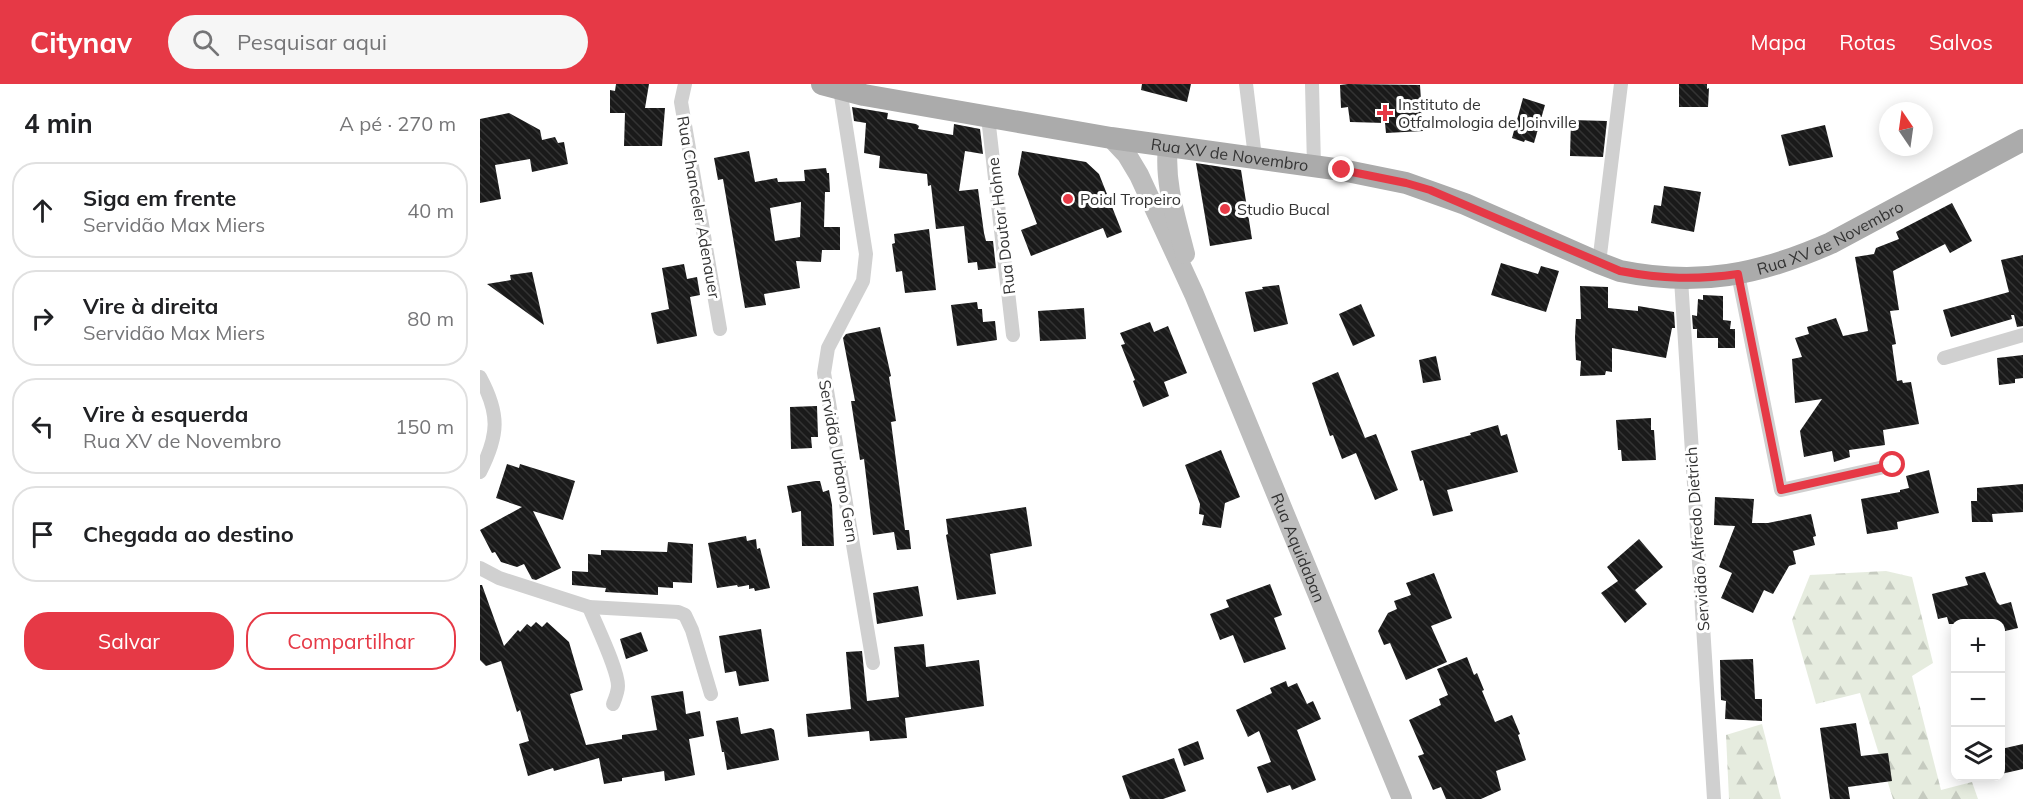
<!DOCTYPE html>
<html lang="pt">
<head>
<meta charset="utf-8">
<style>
	:root { --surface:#fff; --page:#f6f6f6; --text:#202124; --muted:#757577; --line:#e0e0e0; --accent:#e63946 }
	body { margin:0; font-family:Mulish,sans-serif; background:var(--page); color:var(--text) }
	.controls { position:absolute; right:18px; bottom:18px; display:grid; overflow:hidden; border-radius:12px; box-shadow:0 3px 15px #0003 }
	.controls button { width:54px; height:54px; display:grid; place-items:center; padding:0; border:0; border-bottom:2px solid var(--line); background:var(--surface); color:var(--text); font:30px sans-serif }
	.compass { position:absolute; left:1399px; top:18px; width:54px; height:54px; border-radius:50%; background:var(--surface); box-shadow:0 3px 15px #0003; rotate:347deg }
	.stop { position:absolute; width:18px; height:18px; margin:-14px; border:4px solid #e63946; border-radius:50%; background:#fff }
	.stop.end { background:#e63946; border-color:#fff; box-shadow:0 2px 6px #0008 }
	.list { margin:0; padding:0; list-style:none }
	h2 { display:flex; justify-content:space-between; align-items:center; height:78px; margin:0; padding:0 24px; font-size:26px }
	h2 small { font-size:20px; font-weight:400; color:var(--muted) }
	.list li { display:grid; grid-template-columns:39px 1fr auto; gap:18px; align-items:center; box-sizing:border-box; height:96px; margin:0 12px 12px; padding:0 12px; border:2px solid var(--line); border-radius:24px }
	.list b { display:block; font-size:22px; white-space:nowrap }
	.list p { margin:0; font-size:20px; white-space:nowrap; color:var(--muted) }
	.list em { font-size:20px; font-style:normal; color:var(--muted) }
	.actions { display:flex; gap:12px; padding:18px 24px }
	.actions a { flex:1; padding:14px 0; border:2px solid var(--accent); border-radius:24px; text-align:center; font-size:21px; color:var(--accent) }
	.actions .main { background:var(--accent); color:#fff }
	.icon { flex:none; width:33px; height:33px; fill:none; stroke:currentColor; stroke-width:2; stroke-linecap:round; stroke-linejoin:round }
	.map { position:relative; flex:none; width:1543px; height:715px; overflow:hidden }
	header { display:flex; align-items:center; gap:36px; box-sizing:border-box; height:84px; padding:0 30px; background:var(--accent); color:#fff }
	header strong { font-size:28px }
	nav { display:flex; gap:33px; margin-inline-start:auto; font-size:21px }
	.search { width:420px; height:54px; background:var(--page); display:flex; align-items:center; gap:15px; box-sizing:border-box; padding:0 21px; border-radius:33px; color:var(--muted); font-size:22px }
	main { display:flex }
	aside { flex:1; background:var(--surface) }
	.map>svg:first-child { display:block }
	.forest { fill:url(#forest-firs) }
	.building { fill:url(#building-back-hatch); fill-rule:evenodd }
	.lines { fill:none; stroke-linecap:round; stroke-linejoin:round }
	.street { stroke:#d0d0d0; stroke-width:14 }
	.secondary { stroke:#bdbdbd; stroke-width:20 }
	.primary { stroke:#ababab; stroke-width:22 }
	.route { stroke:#e63946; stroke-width:8 }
	.poi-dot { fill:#e63946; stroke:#fff; stroke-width:2 }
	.labels { text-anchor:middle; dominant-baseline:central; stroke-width:6; stroke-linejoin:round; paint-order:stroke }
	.poi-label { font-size:16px; fill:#333; stroke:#fff; text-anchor:start }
	.street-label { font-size:16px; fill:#333; stroke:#fff }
</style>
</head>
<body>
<header>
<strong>Citynav</strong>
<div class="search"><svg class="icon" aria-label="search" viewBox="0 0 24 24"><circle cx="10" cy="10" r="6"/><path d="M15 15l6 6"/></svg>Pesquisar aqui</div>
<nav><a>Mapa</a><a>Rotas</a><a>Salvos</a></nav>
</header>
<main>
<aside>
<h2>4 min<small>A pé · 270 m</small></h2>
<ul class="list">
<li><svg class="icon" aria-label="ahead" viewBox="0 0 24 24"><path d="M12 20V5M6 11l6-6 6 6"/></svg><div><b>Siga em frente</b><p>Servidão Max Miers</p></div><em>40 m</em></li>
<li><svg class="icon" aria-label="right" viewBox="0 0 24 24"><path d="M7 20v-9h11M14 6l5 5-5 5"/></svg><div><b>Vire à direita</b><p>Servidão Max Miers</p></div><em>80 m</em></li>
<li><svg class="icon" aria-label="left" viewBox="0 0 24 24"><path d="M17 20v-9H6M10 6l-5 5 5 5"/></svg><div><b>Vire à esquerda</b><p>Rua XV de Novembro</p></div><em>150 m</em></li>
<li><svg class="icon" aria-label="arrive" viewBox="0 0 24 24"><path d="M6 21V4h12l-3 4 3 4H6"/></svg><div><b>Chegada ao destino</b></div></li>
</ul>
<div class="actions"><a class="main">Salvar</a><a>Compartilhar</a></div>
</aside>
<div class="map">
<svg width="1543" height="715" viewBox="0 0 1543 715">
	<defs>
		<pattern id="forest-firs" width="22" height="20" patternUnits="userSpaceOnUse" patternTransform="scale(1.5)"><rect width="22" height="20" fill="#e6ecdf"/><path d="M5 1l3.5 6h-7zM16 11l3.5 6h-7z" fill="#c6cbc0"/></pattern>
		<pattern id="building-back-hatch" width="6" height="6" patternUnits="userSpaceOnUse" patternTransform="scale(1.5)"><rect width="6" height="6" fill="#1a1a1a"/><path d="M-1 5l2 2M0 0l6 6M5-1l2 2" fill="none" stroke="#333"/></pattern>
	</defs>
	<rect width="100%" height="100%" fill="#fff"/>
	<g class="forest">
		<path d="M1406,487L1432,493L1453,579L1432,592L1461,706L1492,698L1498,715H1413L1380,609L1336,620L1312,536L1330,491Z"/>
		<path d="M1282,640L1301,715H1249L1246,651Z"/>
	</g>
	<g class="building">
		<path d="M136,0H169L165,24H185L182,62H144L145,29H130V6L135,7Z"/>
		<path d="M662,0H711L707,18L661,6Z"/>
		<path d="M868,0L940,1L943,47L906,49L905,39L870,38L868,23L861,24L860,1Z"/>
		<path d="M1199,0H1227V5L1229,4L1228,23H1199Z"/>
		<path d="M1043,14L1065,21L1054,59L1045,56L1044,58L1032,54Z"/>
		<path d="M372,23L408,29L407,35L436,40L439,42L438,45L473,51L474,40L500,45L503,70L485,67L479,107L498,105L504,149L506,157H513L516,184L498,186L497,178L488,179L484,142L456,145L451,101L448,102L447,90L399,84L400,72L384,69L386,39L374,37Z"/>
		<path d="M29,29L60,46L62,56L75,53L78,59L84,58L88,80L52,88L50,75L15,81L21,115L0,119V35Z"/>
		<path d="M1091,36L1127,37L1123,73L1090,72Z"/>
		<path d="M1345,41L1353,73L1309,82L1301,51Z"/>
		<path d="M269,67L275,98L297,94L298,98L325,97L324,86L346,84L347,89H349L350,108H345L344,143H360V166H342L341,178L316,177L320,204L284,210L286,221L265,224L243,95L238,96L234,74ZM321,118L320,153L295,157L290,124Z"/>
		<path d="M542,67L606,78L619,90L642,148L627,154L623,144L551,172L541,146L557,140L538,90Z"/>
		<path d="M716,79L761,86L772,155L730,162Z"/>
		<path d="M1184,102L1221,108L1214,148L1171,139L1174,121L1181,122Z"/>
		<path d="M1472,119L1492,157L1470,169L1465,160L1413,187L1419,226L1410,227L1416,260L1412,261L1417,297L1422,296L1423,299L1431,298L1439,340L1403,346L1405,361L1369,366L1370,373L1354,378L1352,367L1324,373L1320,347L1342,315L1315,319L1312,275L1322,273L1315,254L1329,250L1327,243L1356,234L1363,252L1388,247L1375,173L1394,170L1396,164L1419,155L1416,148Z"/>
		<path d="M449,145L456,206L425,209L422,187L416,188L412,160L415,159L414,150Z"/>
		<path d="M1543,171V242L1537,243L1534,231H1531L1532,235L1471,253L1463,226L1529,208L1521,176Z"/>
		<path d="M1021,179L1058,190L1061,182L1079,187L1066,228L1011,211Z"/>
		<path d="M204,180L207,195L217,193L220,211L210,213L217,252L177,260L171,229L189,225L182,184Z"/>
		<path d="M52,188L64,241L7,200L31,196L30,191Z"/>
		<path d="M799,201L808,240L774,248L765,208L783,205L782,203Z"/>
		<path d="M1100,202L1128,203V224L1158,227V222L1194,228L1195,244H1192L1186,274L1132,264V288L1126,287L1125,291L1100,292L1101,277L1096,276L1095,253L1096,235H1101Z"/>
		<path d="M1223,211L1243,212V236L1251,237L1250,245H1255V264H1238V254H1217V245H1213L1212,231L1217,232L1218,215L1223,216Z"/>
		<path d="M497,218L498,225H502L503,238L515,237L517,256L477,262L471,221Z"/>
		<path d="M881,220L895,252L873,262L859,230Z"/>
		<path d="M604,224L606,255L560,257L558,227Z"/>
		<path d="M670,238L674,248L688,242L707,289L684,298L689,312L663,323L653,297L655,296L641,261L645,260L640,249Z"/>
		<path d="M400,243L411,292L409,293L416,337L411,338L425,446H429L431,465L417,466L414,448L393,451L384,375L380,376L371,317H375L363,254L366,250Z"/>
		<path d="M1543,271V294L1535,295V299L1519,301L1517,274Z"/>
		<path d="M956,272L961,296L943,299L939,276Z"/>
		<path d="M858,288L885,354L896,350L918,406L895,416L876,369L862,375L853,351L850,352L832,299Z"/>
		<path d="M337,322L338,353H331L332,364L311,365L310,323Z"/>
		<path d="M1171,334V346H1174L1176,376L1142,377L1141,366H1138L1136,336Z"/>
		<path d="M1018,341L1021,352L1027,350L1038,388L967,406L973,427L953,432L943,396L940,397L931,367L991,351L990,349Z"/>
		<path d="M741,366L760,413L745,419L741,444L722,441L724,431L719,430L720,420L705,381Z"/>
		<path d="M27,380L39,384L40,380L95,397L83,436L53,427L81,484L56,496L52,495L44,480L37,483L21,478L15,468L12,469L0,446L42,423L16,414Z"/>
		<path d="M1449,386L1459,429L1417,438L1418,445L1387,450L1381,415L1420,408V406L1429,404L1426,392Z"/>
		<path d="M335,397H340L343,408L349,406L352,421L354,462H322L321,427L312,429L307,402Z"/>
		<path d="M1543,400V428L1512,430L1513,438H1492L1491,417H1497V404Z"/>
		<path d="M1235,413L1274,415L1272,439H1288L1331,430L1336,452L1333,453L1335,461L1313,467L1316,480L1309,482L1293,510L1284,506L1273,529L1241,514L1252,489L1239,483L1255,442L1234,441Z"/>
		<path d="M546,423L552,462L510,470L516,510L477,516L466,451L468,450L466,435Z"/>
		<path d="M266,452L267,457L276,455L277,465L280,464L290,504L275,507L274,504L269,505V501L258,503L257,501L237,504L228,459Z"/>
		<path d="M1159,455L1183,483L1155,506L1167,520L1145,539L1121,509L1138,497L1127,483Z"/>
		<path d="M188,458L213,460L212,499L193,498V504L178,503V511L125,508L126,504L92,501V487L108,488V470L121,471V466L187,468Z"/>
		<path d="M1505,488L1517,518L1520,521L1531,518L1538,544L1521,548V540H1469L1467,533L1458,535L1452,510L1488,501L1485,493Z"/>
		<path d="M954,489L972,534L951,542L967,578L926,596L910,559L904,561L898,547L908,529L917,525L914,517L931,511L926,499Z"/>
		<path d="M790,500L802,531L794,534L806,565L764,579L753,551L740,556L730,530L749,523L746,516Z"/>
		<path d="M0,501H2L24,562L38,546L40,548L47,540L51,543L56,538L62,543L67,538L89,558L103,606L90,610L106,661L142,655V651L177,646L171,612L203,607L206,630L220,627L224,652L209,655L215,691L185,697L184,687L142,694V697L124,700L119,674L74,687L73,684L48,692L39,660L49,657L40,626L37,628L21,577L6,582L0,576Z"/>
		<path d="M438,502L443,532L397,540L393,509Z"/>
		<path d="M281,545L289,597L259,602L256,587L245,589L239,552Z"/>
		<path d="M161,548L168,567L146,575L140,555Z"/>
		<path d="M444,560L446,583L499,576L504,622L425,634L427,654L390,657L389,647L328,653L326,630L371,625L366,568L382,567L387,617L419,613L414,563Z"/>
		<path d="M987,573L994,591L997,589L1004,606L1002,607L1015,638L1032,631L1040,650L1038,651L1046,676L1016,687L1021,706L1001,715H966L961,703L953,706L938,672L944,670L929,636L961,621L959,615L968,611L957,585Z"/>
		<path d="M1273,575L1275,615H1282V637L1245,635L1246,617L1241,616L1240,576Z"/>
		<path d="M806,597L808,603L817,599L827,620L833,617L841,635L817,646L836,696L812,706L810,701L787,709L777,683L791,678L779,647L768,653L756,626L792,609L790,604Z"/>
		<path d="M258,633L261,650L291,644L294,646L299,676L247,686L244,668H242L236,637Z"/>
		<path d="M1376,639L1381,672L1408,669L1412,697L1368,703L1370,715H1350L1340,644Z"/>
		<path d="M718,657L724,675L704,682L698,665Z"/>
		<path d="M1543,660V685L1521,690V665Z"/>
		<path d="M694,674L706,707L683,715H650L642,692Z"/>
	</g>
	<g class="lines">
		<g class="street">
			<path d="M205,0L201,18L240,245"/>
			<path d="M766,0L775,73"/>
			<path d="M832,0L834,82"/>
			<path d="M360,5L386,170L383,197L348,264L344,289L393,579"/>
			<path d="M508,33L533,251"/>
			<path d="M1119,179L1141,0"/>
			<path d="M1258,190L1301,406L1413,381"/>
			<path d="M1201,195L1234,715"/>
			<path d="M1464,274L1543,251"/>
			<path d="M0,293C20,330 19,351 0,388"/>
			<path d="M0,484L19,494L109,523L198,528L205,531L212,546L231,610"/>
			<path d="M109,523C116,541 138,585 138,602C138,608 135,615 133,620"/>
		</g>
		<g class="secondary">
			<path id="s1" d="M631,54L647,71L659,91L714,210L922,715"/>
			<path d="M688,62C684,99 696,134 705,170"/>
		</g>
		<path class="primary" id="s2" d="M342,0L384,11L631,54L862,86L926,99L985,120L1119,179L1140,187C1219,203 1278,191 1351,159L1543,56"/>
	</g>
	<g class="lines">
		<path class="route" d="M862,86L926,99L950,106L1140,187C1182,195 1216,196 1258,190L1301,406L1413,381"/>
	</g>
	<g class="poi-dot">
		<path d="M902 20h6v6h6v6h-6v6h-6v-6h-6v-6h6z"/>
		<circle cx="588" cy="115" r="6"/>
		<circle cx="745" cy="125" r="6"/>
	</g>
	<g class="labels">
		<g class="poi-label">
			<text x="918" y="20">Instituto de<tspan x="918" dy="18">Otfalmologia de Joinville</tspan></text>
			<text x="600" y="115">Poial Tropeiro</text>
			<text x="757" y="125">Studio Bucal</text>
		</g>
		<g class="street-label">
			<text stroke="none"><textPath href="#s2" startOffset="414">Rua XV de Novembro</textPath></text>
			<text transform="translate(219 123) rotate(80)">Rua Chanceler Adenauer</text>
			<text transform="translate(521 142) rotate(-97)">Rua Doutor Hohne</text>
			<text stroke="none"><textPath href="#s2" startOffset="1042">Rua XV de Novembro</textPath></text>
			<text transform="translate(359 377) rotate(80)">Servidão Urbano Gern</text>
			<text transform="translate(1217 455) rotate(-94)">Servidão Alfredo Dietrich</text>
			<text stroke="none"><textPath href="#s1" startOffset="452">Rua Aquidaban</textPath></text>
		</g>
	</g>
</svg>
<div class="controls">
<button>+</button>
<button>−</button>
<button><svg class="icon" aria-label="layers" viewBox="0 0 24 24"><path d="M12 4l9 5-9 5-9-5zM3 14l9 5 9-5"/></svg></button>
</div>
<svg class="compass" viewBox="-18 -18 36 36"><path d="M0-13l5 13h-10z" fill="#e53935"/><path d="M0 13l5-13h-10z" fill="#757577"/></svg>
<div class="stop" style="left:1413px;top:381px"></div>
<div class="stop end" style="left:862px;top:86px"></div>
</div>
</main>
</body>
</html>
